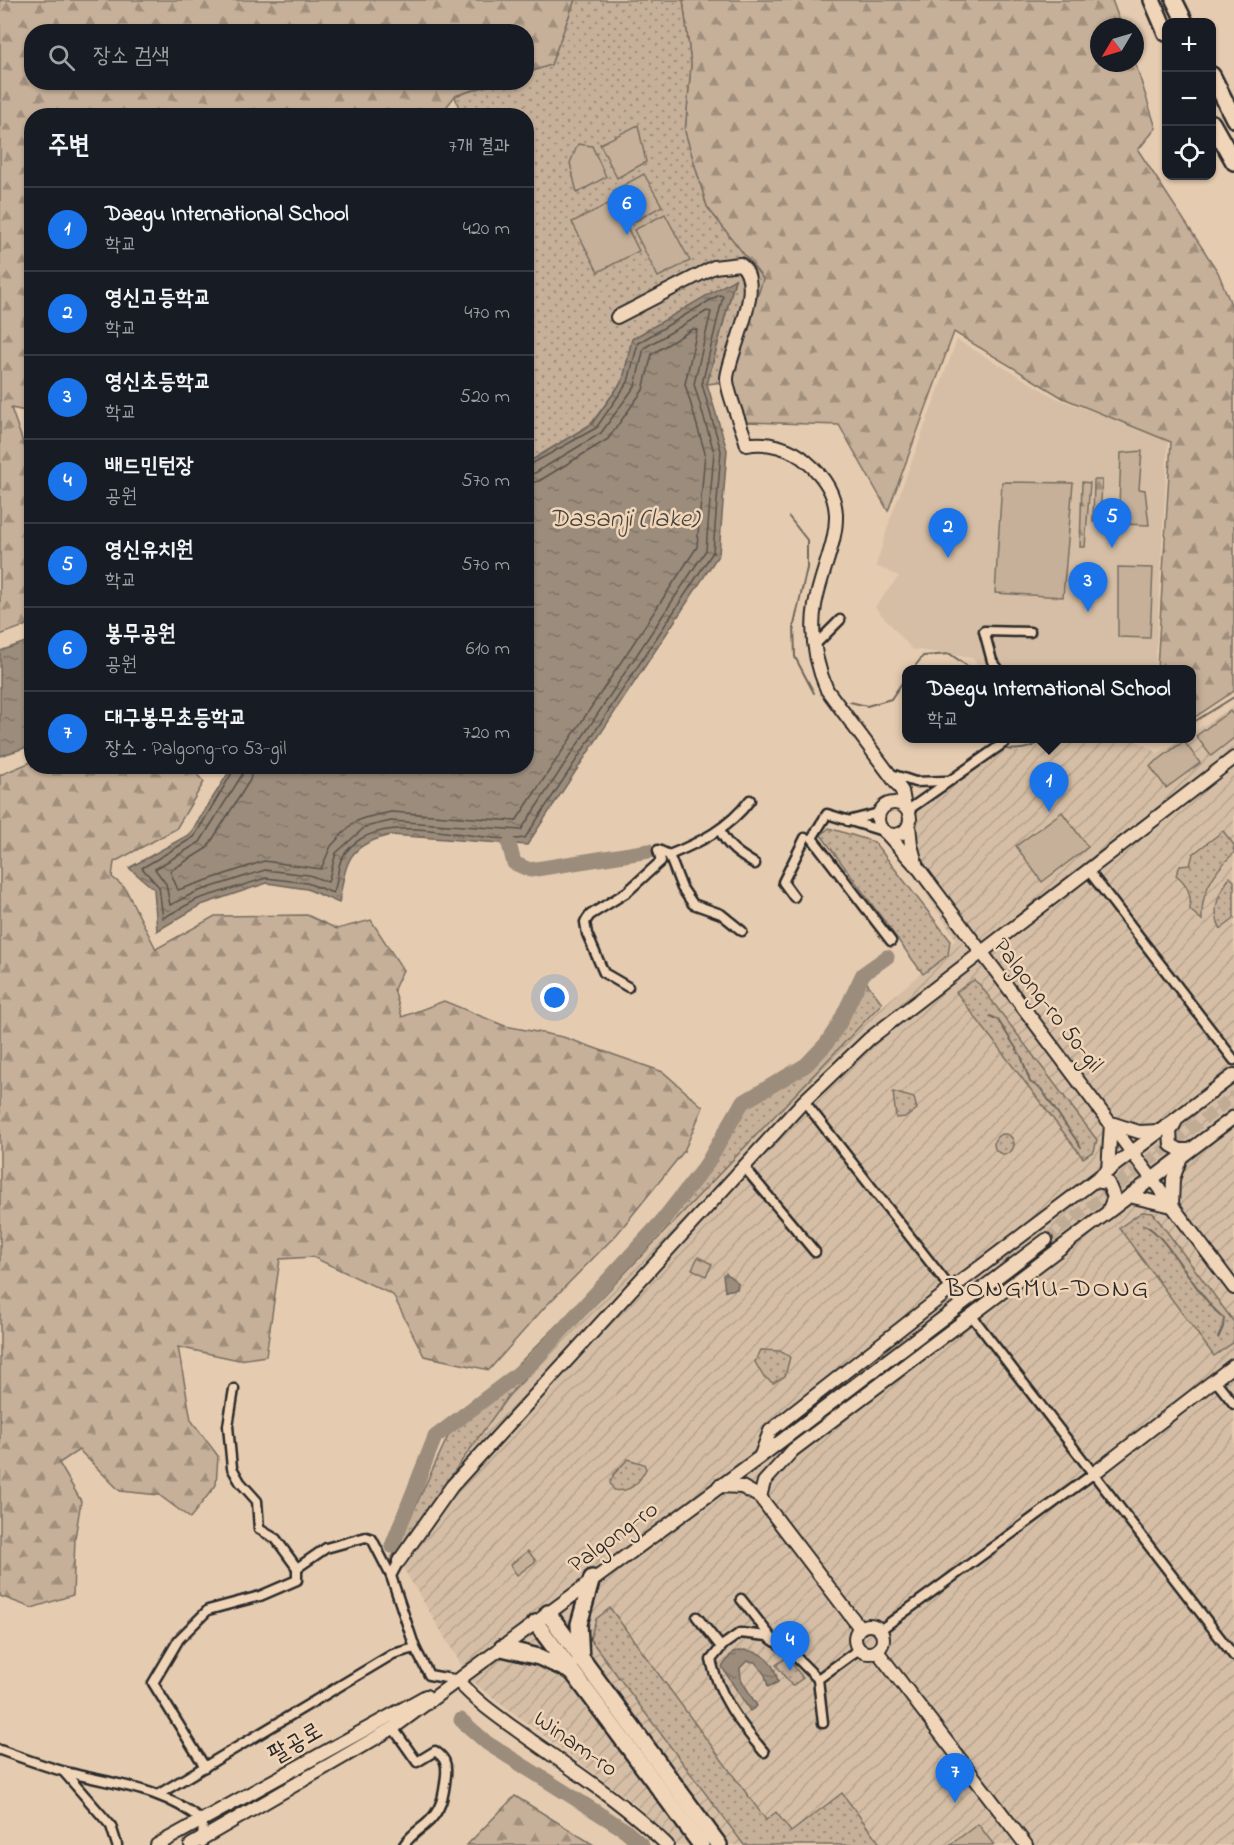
<!DOCTYPE html>
<html lang="ko">
<head>
<meta charset="utf-8">
<style>
	:root { --surface:#171b24; --page:#20242c; --text:#f1f3f6; --muted:#9ea1a6; --line:#363941; --accent:#1a73e8 }
	body { margin:0; font-family:"Indie Flower","Poor Story",sans-serif; background:var(--page); color:var(--text) }
	.controls { position:absolute; right:18px; top:18px; display:grid; overflow:hidden; border-radius:12px; box-shadow:0 2px 4px #0004 }
	.controls button { width:54px; height:54px; display:grid; place-items:center; padding:0; border:0; border-bottom:2px solid var(--line); background:var(--surface); color:var(--text); font:30px sans-serif }
	.compass { position:absolute; left:1090px; top:18px; width:54px; height:54px; border-radius:50%; background:var(--surface); box-shadow:0 2px 4px #0004; rotate:232deg }
	.you { position:absolute; left:555px; top:998px; width:21px; height:21px; margin:-15px; border:4px solid #fff; border-radius:50%; background:#1a73e8; box-shadow:0 0 0 9px #1a73e833 }
	.badge { display:grid; place-items:center; width:39px; height:39px; border-radius:50%; background:var(--accent); color:#fff; font-size:20px; font-weight:700 }
	.pin { position:absolute; translate:-50% -50px; filter:drop-shadow(0 2px 3px #0008) }
	.pin::after { content:''; position:absolute; top:32px; width:21px; height:18px; background:inherit; clip-path:polygon(0 0,100% 0,50% 100%) }
	.popup { position:absolute; left:902px; top:665px; width:294px; height:78px; box-sizing:border-box; display:grid; place-content:center; border-radius:12px; background:var(--surface); filter:drop-shadow(0 2px 4px #0005); font-size:20px; white-space:nowrap; color:var(--muted) }
	.popup b { font-size:22px; color:var(--text) }
	.popup::after { content:''; position:absolute; left:50%; top:100%; margin-left:-12px; border:12px solid transparent; border-top-color:var(--surface) }
	.list { margin:0; padding:0; list-style:none }
	h2 { display:flex; justify-content:space-between; align-items:center; height:78px; margin:0; padding:0 24px; font-size:26px }
	h2 small { font-size:20px; font-weight:400; color:var(--muted) }
	.list li { display:grid; grid-template-columns:39px 1fr auto; gap:18px; align-items:center; box-sizing:border-box; height:84px; padding:0 24px; border-top:2px solid var(--line) }
	.list b { display:block; font-size:22px; white-space:nowrap }
	.list p { margin:0; font-size:20px; white-space:nowrap; color:var(--muted) }
	.list em { font-size:20px; font-style:normal; color:var(--muted) }
	.icon { flex:none; width:33px; height:33px; fill:none; stroke:currentColor; stroke-width:2; stroke-linecap:round; stroke-linejoin:round }
	.map { position:relative; flex:none; width:1234px; height:1845px; overflow:hidden }
	.search { position:absolute; background:var(--surface); box-shadow:0 2px 4px #0004; left:24px; top:24px; width:510px; height:66px; display:flex; align-items:center; gap:15px; box-sizing:border-box; padding:0 21px; border-radius:24px; color:var(--muted); font-size:22px }
	.panel { position:absolute; background:var(--surface); box-shadow:0 2px 4px #0004; left:24px; top:108px; width:510px; height:666px; border-radius:24px }
	.map>svg:first-child { display:block }
	.built { fill:#d5bea5 }
	.industrial { fill:url(#industrial-furrows) }
	.forest { fill:url(#forest-firs); stroke:#786e62; stroke-width:1.5 }
	.park { fill:url(#park-dots); stroke:#786e62; stroke-width:1.5 }
	.garden { fill:#c6b099; stroke:#786e62; stroke-width:1.5 }
	.water { fill:url(#water-ripples); stroke:#6e655b; stroke-width:1.5 }
	.lines { fill:none; stroke-linecap:round; stroke-linejoin:round }
	.shore { stroke:#58524b; stroke-width:1.5 }
	.stream { stroke:#6e655b; stroke-width:2 }
	.river { stroke:#9b8c7b; stroke-width:15 }
	.secondary-tunnel { stroke:#c0ab95; stroke-width:12; stroke-dasharray:12 6; stroke-linecap:butt }
	.street-casing { stroke:#2b2b2b; stroke-width:13 }
	.secondary-casing { stroke:#2b2b2b; stroke-width:16 }
	.highway-casing { stroke:#2b2b2b; stroke-width:20 }
	.street { stroke:#f1d5b8; stroke-width:8 }
	.secondary { stroke:#f1d5b8; stroke-width:12 }
	.highway { stroke:#f1d5b8; stroke-width:15 }
	.labels { text-anchor:middle; dominant-baseline:central; stroke-width:5; stroke-linejoin:round; paint-order:stroke }
	.street-label { font-size:24px; fill:#2b2b2b; stroke:#f1d5b8 }
	.water-label { font-size:26px; font-style:italic; fill:#47433f; stroke:#f1d5b8 }
	.quarter-label { font-size:27px; letter-spacing:1.5px; fill:#2b2b2b; stroke:#f1d5b8 }
</style>
</head>
<body>
<div class="map">
<svg width="1234" height="1845" viewBox="0 0 1234 1845">
	<defs>
		<pattern id="industrial-furrows" width="10" height="10" patternUnits="userSpaceOnUse" patternTransform="scale(1.5)"><rect width="10" height="10" fill="#d5bea5"/><path d="M-1 1l2-2M0 10L10 0M9 11l2-2" fill="none" stroke="#b7a38e"/></pattern>
		<pattern id="forest-firs" width="22" height="20" patternUnits="userSpaceOnUse" patternTransform="scale(1.5)"><rect width="22" height="20" fill="#c6b099"/><path d="M5 1l3.5 6h-7zM16 11l3.5 6h-7z" fill="#a18f7d"/></pattern>
		<pattern id="park-dots" width="8" height="8" patternUnits="userSpaceOnUse" patternTransform="scale(1.5)"><rect width="8" height="8" fill="#c6b099"/><path d="M2 2h.1M6 6h.1" fill="none" stroke="#a18f7d" stroke-width="1.8" stroke-linecap="round"/></pattern>
		<pattern id="water-ripples" width="26" height="14" patternUnits="userSpaceOnUse" patternTransform="scale(1.5)"><rect width="26" height="14" fill="#9b8c7b"/><path d="M2 4q2-2 4 0t4 0M15 11q2-2 4 0t4 0" fill="none" stroke="#7f7365"/></pattern>
	</defs>
	<rect width="100%" height="100%" fill="#e5cbb0"/>
	<filter id="ink" filterUnits="userSpaceOnUse"><feTurbulence type="fractalNoise" baseFrequency=".0167" numOctaves="2"/><feDisplacementMap in="SourceGraphic" scale="12" xChannelSelector="R" yChannelSelector="G"/><feConvolveMatrix kernelMatrix="1 2 1 2 8 2 1 2 1" color-interpolation-filters="sRGB"/></filter>
	<g filter="url(#ink)">
		<g class="built">
			<path d="M957,340L1056,398L1168,440L1155,669H980L973,658L912,649L875,607L899,576L876,566L890,520Z"/>
			<path d="M1006,739H1039L1024,748L1010,746Z"/>
		</g>
		<path class="industrial" d="M1234,706V1845H677L635,1804L471,1681L400,1563L469,1452L509,1395L857,1028L920,974L956,939L903,858L917,810L999,752L1007,749L1021,752L1052,739L1132,738L1158,753L1182,739L1192,738V733Z"/>
		<g class="forest">
			<path d="M0,0H575L551,65L527,73L526,32H32V82L496,83L455,96L440,115L32,116L31,412L11,408L31,465V618L27,625L0,635Z"/>
			<path d="M683,0H1112L1122,27H1099V63L1135,62L1156,128L1138,150L1218,272L1234,312V691L1192,719V670L1157,669L1171,442L1063,398L954,332L888,511L839,425L745,422L730,381L763,279L707,207L685,132L691,65Z"/>
			<path d="M1094,480H1102L1100,522H1093Z"/>
			<path d="M1082,482L1090,483L1085,547H1080Z"/>
			<path d="M31,762L32,766L190,767L204,782L176,829L114,862L112,877L125,888L156,949L215,916L307,915L337,929L371,920L403,970L394,989L402,1017L444,1001L505,1026L563,1037L663,1072L703,1107L684,1151L617,1234L544,1308L489,1370L424,1356L393,1295L313,1257L280,1259L266,1356L239,1360L178,1347L191,1420L218,1456L216,1485L190,1518L159,1495L120,1491L79,1450L59,1463L81,1501L75,1538L73,1595L32,1608L0,1596V775Z"/>
			<path d="M515,1796L594,1845H467Z"/>
		</g>
		<g class="park">
			<path d="M575,0H683L691,65L685,132L707,207L763,279L730,381L707,384L735,280L632,339L623,380L591,424L527,463L526,116L461,115L455,96L496,83L526,82L527,73L551,65Z"/>
			<path d="M829,828L874,842L950,940L948,955L923,974L821,835Z"/>
			<path d="M1223,831L1234,845V853C1214,871 1200,892 1202,920L1190,910C1192,895 1188,884 1176,875L1180,866L1190,865L1193,854Z"/>
			<path d="M1230,877L1234,881V919L1221,929C1210,910 1219,893 1230,877Z"/>
			<path d="M864,979L882,1003L509,1395L390,1561L450,1432L627,1256L743,1109L810,1068L840,1030Z"/>
			<path d="M974,980L980,985L1097,1140L1094,1151L1083,1158L956,992Z"/>
			<path d="M893,1092L914,1098L917,1109L906,1117L896,1118Z"/>
			<circle cx="1004" cy="1144" r="10"/>
			<path d="M1142,1212L1153,1213L1234,1322V1342L1214,1356L1119,1228Z"/>
			<path d="M761,1350L780,1351L790,1357L785,1376L773,1383L763,1376L755,1362Z"/>
			<path d="M628,1459L644,1464L646,1469C639,1483 630,1493 614,1490L610,1483L614,1474Z"/>
			<path d="M610,1608L766,1820L776,1812L791,1832L842,1793L881,1845H744L590,1639L596,1619Z"/>
			<path d="M787,1657L803,1678L792,1686L776,1665Z"/>
		</g>
		<g class="garden">
			<path d="M638,125L646,162L617,178L600,144Z"/>
			<path d="M578,144L592,146L606,177L577,193L570,163Z"/>
			<path d="M644,174L662,206L632,223L613,191Z"/>
			<path d="M614,201L639,251L598,272L572,222Z"/>
			<path d="M665,214L690,261L658,277L634,230Z"/>
			<path d="M1142,451L1139,489L1145,490L1149,525L1122,524L1119,506L1121,453Z"/>
			<path d="M1002,482L1073,483L1063,597L995,593Z"/>
			<path d="M1118,567L1153,568L1150,638L1118,637Z"/>
			<path d="M1230,711L1234,716V738L1211,756L1196,736Z"/>
			<path d="M1184,741L1200,763L1166,788L1150,766Z"/>
			<path d="M1062,812L1088,847L1042,882L1016,846Z"/>
			<path d="M698,1257L712,1264L706,1276L692,1269Z"/>
			<path d="M528,1551L536,1561L517,1575L510,1565Z"/>
			<path d="M978,1824L994,1845H950Z"/>
		</g>
		<g class="water">
			<path d="M735,279L707,384L727,450L719,554L527,845L391,835C346,845 346,863 339,903L307,889L267,883L201,905L157,931L154,889L129,868L190,834L232,767L526,766L527,463L592,424L623,380L632,339Z"/>
			<path d="M31,640V746L0,756V651Z"/>
			<path d="M726,1273L738,1283L737,1289L725,1291L723,1275Z"/>
			<path d="M744,1650C765,1652 774,1662 778,1682L768,1687L765,1675L755,1662L747,1661L740,1668L741,1679L757,1706L750,1711L722,1667L733,1652Z"/>
		</g>
		<g class="lines">
			<g class="shore">
				<path d="M236,766L194,837L142,868L159,887L163,918L198,899L266,878L307,883L333,893C339,883 336,868 342,858C375,801 474,846 525,838L713,552L721,451L702,384L723,296L719,295L638,343L628,382L596,428L526,467"/>
				<path d="M244,766L242,775L200,842L155,869L166,884L170,905L196,892L265,870L309,875L328,882L336,853L365,827L391,821L521,830L706,550L714,452L694,384L711,312L707,311L644,348L635,386L601,433L535,473L526,475"/>
				<path d="M253,766L250,780L207,848L170,871L178,890L264,861L321,869L331,846L353,823L364,818L391,812L516,821L697,547L705,453L685,384L697,330L693,329L652,354L643,390L608,439L539,481L526,484"/>
			</g>
			<g class="stream">
				<path d="M789,517L807,540V568L794,625L795,657L814,693"/>
				<path d="M912,670L923,656L950,654L973,670"/>
				<path d="M850,702L867,706L891,699L906,677"/>
				<path d="M1192,723L1234,697"/>
				<path d="M1139,738H1151"/>
				<path d="M1007,749C1022,751 1034,748 1046,738"/>
				<path d="M990,1016L998,1020L1021,1056L1030,1082L1041,1089L1081,1147"/>
				<path d="M1143,1225C1164,1229 1201,1303 1224,1318L1223,1327L1218,1338"/>
			</g>
			<g class="river">
				<path d="M509,844L514,863L530,870L649,851"/>
				<path d="M392,1546L435,1437L532,1363L662,1221L706,1165L742,1103L806,1065L826,1044L839,1024L863,974L887,957"/>
				<path d="M461,1720L487,1743L625,1830L642,1845"/>
			</g>
			<path class="secondary-tunnel" d="M1046,1240L1234,1096"/>
			<defs>
				<g id="street">
					<path d="M814,646L840,620"/>
					<path d="M999,670L992,661L984,631L1030,632"/>
					<path d="M888,773L915,782L946,781"/>
					<path d="M908,810L1011,738"/>
					<path d="M848,821L879,813"/>
					<path d="M720,830C727,847 740,855 755,864"/>
					<path d="M883,831L827,814L812,838L891,941"/>
					<path d="M669,855L682,888L693,904L721,914L742,931"/>
					<path d="M1088,870L1234,1060"/>
					<path d="M794,897L783,882L805,838"/>
					<path d="M628,987L604,973L587,934L585,922L590,915L627,892L661,861L658,850L669,855C701,842 729,828 750,800"/>
					<path d="M804,1101L951,1289"/>
					<path d="M744,1167L815,1252"/>
					<path d="M971,1315L1234,1656"/>
					<path d="M1215,1380L1234,1404"/>
					<path d="M234,1389L228,1426L232,1468L240,1482L257,1501L259,1529L276,1539L297,1568L326,1548L366,1537L372,1539L391,1576"/>
					<path d="M399,1561L391,1576L415,1648L429,1675L457,1680"/>
					<path d="M741,1599L771,1637"/>
					<path d="M697,1617L721,1647"/>
					<path d="M880,1630L1093,1474"/>
					<path d="M823,1723L818,1679L859,1649"/>
					<path d="M393,1728L417,1762L435,1751C445,1758 447,1763 446,1775C444,1795 442,1811 425,1825C417,1831 409,1837 404,1845"/>
					<path d="M0,1750C22,1758 44,1766 66,1772C116,1785 161,1787 203,1821L202,1843"/>
					<path d="M764,1752C740,1724 719,1697 711,1660L723,1645L740,1633L767,1636L793,1654L818,1679"/>
					<path d="M205,1767L153,1683L179,1639L208,1610L260,1596L297,1580V1568"/>
					<path d="M64,1772L111,1826L117,1845"/>
					<path d="M159,1794L393,1654L415,1648"/>
				</g>
				<g id="secondary">
					<path d="M617,317L714,267L740,264C767,284 730,349 727,378C726,390 743,430 747,445C767,441 792,448 807,462C861,508 825,550 815,605C810,634 816,664 827,690L902,791L905,807"/>
					<circle cx="894" cy="819" r="16"/>
					<path d="M909,825L911,845L916,863"/>
					<path d="M887,834L919,869L1234,1288"/>
					<path d="M1177,1119L1170,1132L1171,1145L1180,1150H1190"/>
					<path d="M1108,1171L1111,1123L1139,1132L1159,1131"/>
					<path d="M1094,1181L1108,1183L1114,1197L1108,1212"/>
					<path d="M1129,1196L1172,1206L1173,1179L1181,1157"/>
					<path d="M761,1455L770,1431L951,1289L1234,1075"/>
					<path d="M1093,1474L1234,1365"/>
					<path d="M719,1486L742,1487L760,1497L860,1628"/>
					<path d="M760,1497L764,1482L793,1450L1234,1117"/>
					<path d="M399,1561L452,1486L804,1101L869,1039L1234,758"/>
					<circle cx="869" cy="1639" r="14"/>
					<path d="M877,1651L1026,1845"/>
					<path d="M457,1680C478,1704 506,1722 532,1741C579,1774 626,1805 667,1845"/>
					<path d="M157,1845L426,1696"/>
					<path d="M191,1845L393,1728L760,1457L1046,1240"/>
				</g>
				<g id="highway">
					<path d="M1152,0L1166,33"/>
					<path d="M1174,0L1185,22"/>
					<path d="M1212,75L1234,119"/>
					<path d="M1212,123L1234,162"/>
					<path d="M548,1613L719,1845"/>
					<path d="M536,1623L701,1845"/>
					<path d="M502,1648L539,1657L570,1671"/>
					<path d="M581,1660L579,1624L592,1578"/>
				</g>
			</defs>
			<use href="#street" class="street-casing"/>
			<use href="#secondary" class="secondary-casing"/>
			<use href="#highway" class="highway-casing"/>
			<use href="#street" class="street"/>
			<use href="#secondary" class="secondary"/>
			<use href="#highway" class="highway"/>
		</g>
	</g>
	<g class="labels">
		<g class="street-label">
			<text transform="translate(1047 1006) rotate(52)">Palgong-ro 50-gil</text>
			<text transform="translate(614 1538) rotate(-36)">Palgong-ro</text>
			<text transform="translate(296 1744) rotate(-30)">팔공로</text>
			<text transform="translate(575 1745) rotate(35)">Winam-ro</text>
		</g>
		<g class="water-label">
			<text x="624" y="520">Dasanji (lake)</text>
		</g>
		<g class="quarter-label">
			<text x="1048" y="1289">BONGMU-DONG</text>
		</g>
	</g>
</svg>
<div class="controls">
<button>+</button>
<button>−</button>
<button><svg class="icon" aria-label="locate" viewBox="0 0 24 24"><circle cx="12" cy="12" r="6"/><path d="M12 2v4M12 18v4M2 12h4M18 12h4"/></svg></button>
</div>
<svg class="compass" viewBox="-18 -18 36 36"><path d="M0-13l5 13h-10z" fill="#e53935"/><path d="M0 13l5-13h-10z" fill="#9ea1a6"/></svg>
<div class="you"></div>
<div class="pin badge" style="left:1049px;top:812px">1</div>
<div class="popup"><b>Daegu International School</b>학교</div>
<div class="pin badge" style="left:948px;top:558px">2</div>
<div class="pin badge" style="left:1088px;top:612px">3</div>
<div class="pin badge" style="left:790px;top:1671px">4</div>
<div class="pin badge" style="left:1112px;top:548px">5</div>
<div class="pin badge" style="left:627px;top:235px">6</div>
<div class="pin badge" style="left:955px;top:1803px">7</div>
<div class="search"><svg class="icon" aria-label="search" viewBox="0 0 24 24"><circle cx="10" cy="10" r="6"/><path d="M15 15l6 6"/></svg>장소 검색</div>
<section class="panel">
<h2>주변<small>7개 결과</small></h2>
<ul class="list">
<li><span class="badge">1</span><div><b>Daegu International School</b><p>학교</p></div><em>420 m</em></li>
<li><span class="badge">2</span><div><b>영신고등학교</b><p>학교</p></div><em>470 m</em></li>
<li><span class="badge">3</span><div><b>영신초등학교</b><p>학교</p></div><em>520 m</em></li>
<li><span class="badge">4</span><div><b>배드민턴장</b><p>공원</p></div><em>570 m</em></li>
<li><span class="badge">5</span><div><b>영신유치원</b><p>학교</p></div><em>570 m</em></li>
<li><span class="badge">6</span><div><b>봉무공원</b><p>공원</p></div><em>610 m</em></li>
<li><span class="badge">7</span><div><b>대구봉무초등학교</b><p>장소 · Palgong-ro 53-gil</p></div><em>720 m</em></li>
</ul>
</section>
</div>
</body>
</html>
